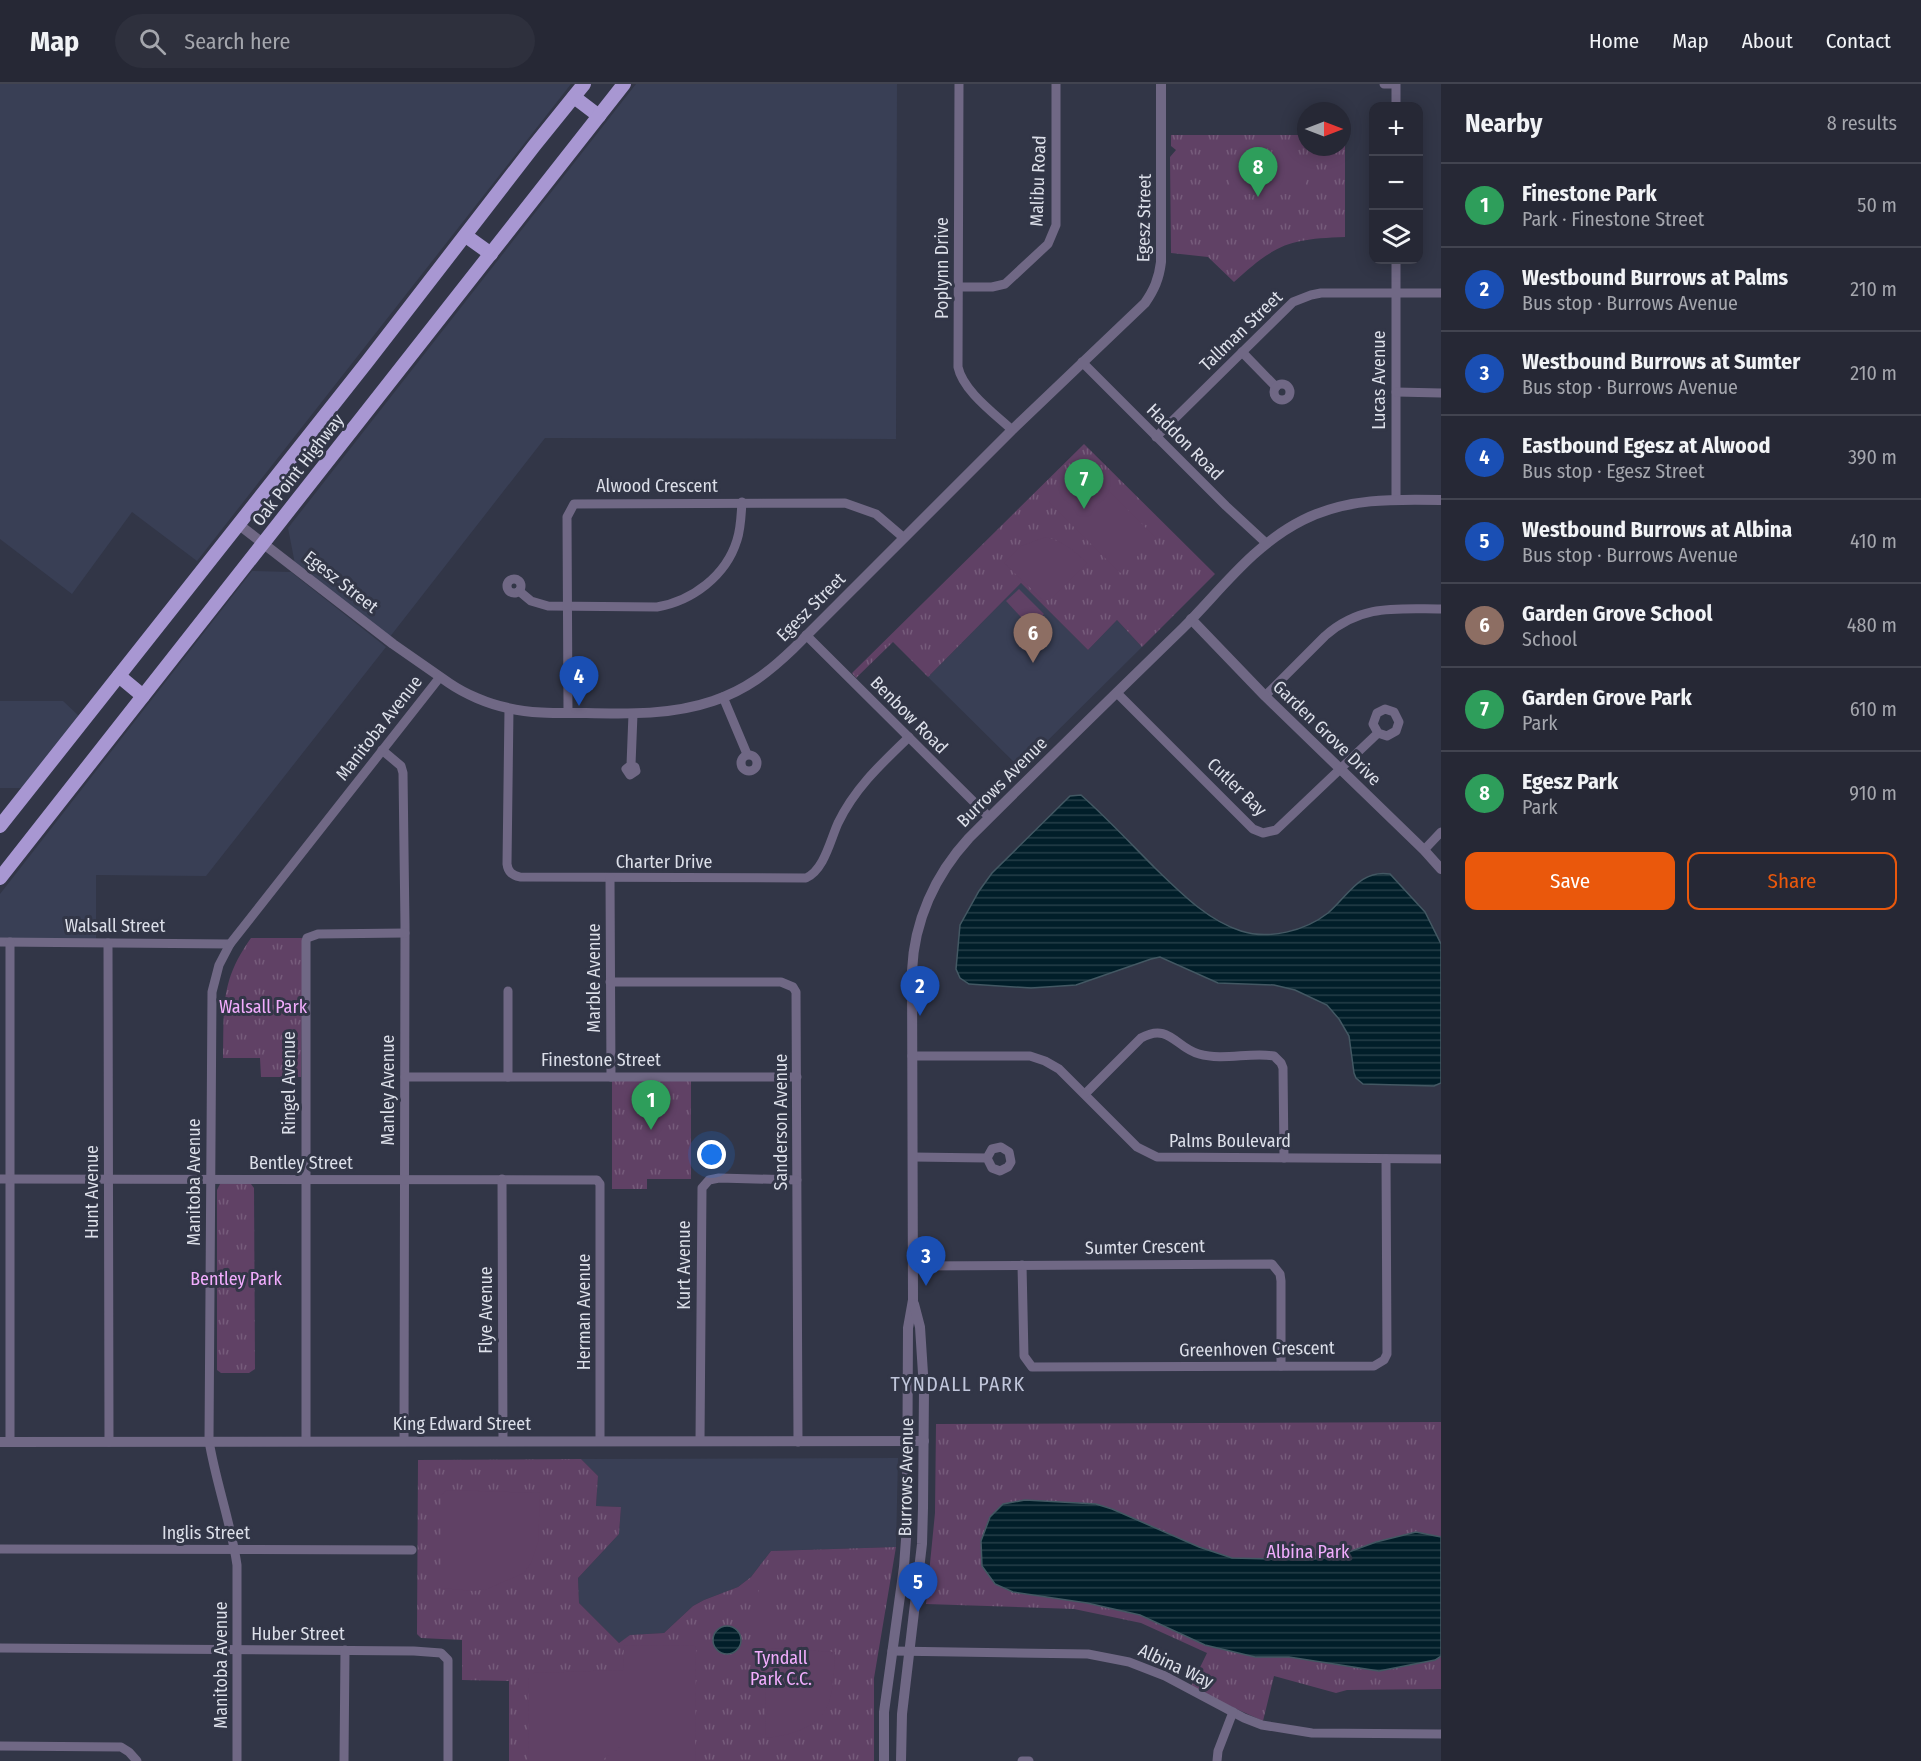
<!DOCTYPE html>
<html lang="en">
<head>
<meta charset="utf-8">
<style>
	:root { --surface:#262835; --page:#2e303d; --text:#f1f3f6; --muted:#a4a6ad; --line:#424450; --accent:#ea580c }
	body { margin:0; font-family:"Fira Sans Condensed",sans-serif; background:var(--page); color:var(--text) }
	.controls { position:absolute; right:18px; top:18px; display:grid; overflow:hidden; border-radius:12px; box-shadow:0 3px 15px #0003 }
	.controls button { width:54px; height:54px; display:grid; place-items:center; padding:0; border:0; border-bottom:2px solid var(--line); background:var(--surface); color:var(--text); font:30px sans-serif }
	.compass { position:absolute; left:1297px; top:18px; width:54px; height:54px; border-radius:50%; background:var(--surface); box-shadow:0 3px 15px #0003; rotate:90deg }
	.you { position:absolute; left:712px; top:1071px; width:21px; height:21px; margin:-15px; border:4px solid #fff; border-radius:50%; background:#1a73e8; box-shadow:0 0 0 9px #1a73e833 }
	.badge { display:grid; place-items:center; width:39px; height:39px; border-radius:50%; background:var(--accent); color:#fff; font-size:20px; font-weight:700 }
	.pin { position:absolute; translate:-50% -50px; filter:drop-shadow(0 2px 3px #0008) }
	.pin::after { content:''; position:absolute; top:32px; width:21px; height:18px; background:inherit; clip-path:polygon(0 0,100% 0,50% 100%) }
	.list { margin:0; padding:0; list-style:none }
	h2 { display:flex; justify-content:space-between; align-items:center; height:78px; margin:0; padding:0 24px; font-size:26px }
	h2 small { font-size:20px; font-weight:400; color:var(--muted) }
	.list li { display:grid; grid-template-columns:39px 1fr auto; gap:18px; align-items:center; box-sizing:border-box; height:84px; padding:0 24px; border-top:2px solid var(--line) }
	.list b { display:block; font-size:22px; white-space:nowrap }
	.list p { margin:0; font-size:20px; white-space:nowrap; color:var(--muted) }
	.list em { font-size:20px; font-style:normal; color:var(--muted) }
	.actions { display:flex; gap:12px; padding:18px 24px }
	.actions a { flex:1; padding:14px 0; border:2px solid var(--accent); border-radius:12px; text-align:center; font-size:21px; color:var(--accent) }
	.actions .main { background:var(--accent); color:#fff }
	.icon { flex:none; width:33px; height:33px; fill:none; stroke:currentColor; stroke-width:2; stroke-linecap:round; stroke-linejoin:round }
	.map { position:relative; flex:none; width:1441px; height:1677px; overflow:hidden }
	header { display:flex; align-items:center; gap:36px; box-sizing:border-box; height:84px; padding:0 30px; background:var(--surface); border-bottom:2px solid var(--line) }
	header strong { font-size:28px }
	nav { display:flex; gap:33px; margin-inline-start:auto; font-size:21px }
	.search { width:420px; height:54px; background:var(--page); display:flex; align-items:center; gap:15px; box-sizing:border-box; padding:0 21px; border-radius:33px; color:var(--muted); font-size:22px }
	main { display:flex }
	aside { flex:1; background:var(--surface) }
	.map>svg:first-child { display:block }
	.built { fill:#393f55 }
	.park { fill:url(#park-tufts) }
	.pitch { fill:#604165 }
	.water { fill:url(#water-rules); stroke:#435863; stroke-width:1.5 }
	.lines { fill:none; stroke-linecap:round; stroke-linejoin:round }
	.minor { stroke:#706885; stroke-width:9 }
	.tertiary { stroke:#706885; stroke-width:10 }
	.primary { stroke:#a897d2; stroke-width:14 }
	.labels { text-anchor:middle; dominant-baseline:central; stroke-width:6; stroke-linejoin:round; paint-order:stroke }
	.street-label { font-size:18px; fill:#dcdfe9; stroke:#323647 }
	.park-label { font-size:18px; fill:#f2adfe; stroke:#323647 }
	.neighbourhood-label { font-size:20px; letter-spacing:1.5px; fill:#c0c6db; stroke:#323647 }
</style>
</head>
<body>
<header>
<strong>Map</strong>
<div class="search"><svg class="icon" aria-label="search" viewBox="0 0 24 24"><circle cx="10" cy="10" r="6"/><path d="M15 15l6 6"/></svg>Search here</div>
<nav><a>Home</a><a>Map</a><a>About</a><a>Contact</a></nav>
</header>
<main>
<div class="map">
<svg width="1441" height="1677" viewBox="0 0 1441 1677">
	<defs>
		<pattern id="park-tufts" width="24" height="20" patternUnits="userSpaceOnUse" patternTransform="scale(1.5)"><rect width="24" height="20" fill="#604165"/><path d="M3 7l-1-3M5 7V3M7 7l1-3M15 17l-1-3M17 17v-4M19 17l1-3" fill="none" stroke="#765c7b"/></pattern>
		<pattern id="water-rules" width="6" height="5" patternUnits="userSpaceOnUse" patternTransform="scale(1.5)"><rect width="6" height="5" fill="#011e29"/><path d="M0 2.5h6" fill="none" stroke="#253e48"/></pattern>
	</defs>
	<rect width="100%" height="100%" fill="#323647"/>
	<g class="built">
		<path d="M0,0H571L197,477L132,428L72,510L0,455Z"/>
		<path d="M636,0H897L896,355L545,354L389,554L295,480L288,444Z"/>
		<path d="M252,487L291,488L386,563L206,792L96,791V856L0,855V810Z"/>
		<path d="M1021,499L1088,566L1117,536L1142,563L1020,684L928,593Z"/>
		<path d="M0,617H63L80,633L22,704H0Z"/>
		<path d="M898,1374L896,1463L771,1467L751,1493L738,1503L704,1516L693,1522L664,1549L631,1551L619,1559L579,1519L578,1494L619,1450L621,1423L596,1422L598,1392L581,1375Z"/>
	</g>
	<g class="park">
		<path d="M1171,51H1306V63H1342V51L1345,52V153C1288,155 1276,160 1234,198L1208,173L1171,169L1170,73L1176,66L1171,62Z"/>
		<path d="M1084,360L1215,490L1142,563L1117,536L1088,566L1021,499L928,593L893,558L856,594L852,589Z"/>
		<path d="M251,854H303L301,993H261L260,974H223C224,924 220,897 251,854Z"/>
		<path d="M612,996H691V1095H647V1105H612Z"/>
		<path d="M220,1100H251L254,1104L255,1285L249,1289H221L217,1286V1106Z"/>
		<path d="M1441,1338V1605L1347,1606L1336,1609L1274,1592L1263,1637L1190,1604L1207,1569L1141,1539L1074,1525L926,1520L935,1429L936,1340Z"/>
		<path d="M581,1375L598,1392L596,1422L621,1423L619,1450L578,1494L579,1519L619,1559L630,1551L664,1549L693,1522L704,1516L738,1503L751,1493L771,1467L896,1463L874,1594V1677H509V1597L462,1596V1556L421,1554L417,1550L418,1376Z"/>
	</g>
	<g class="pitch">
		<rect x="1230" y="71" width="76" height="39"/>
		<path d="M1084,382L1156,454L1120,489L1049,418Z"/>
		<path d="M1046,453C1063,458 1074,466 1087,479L1050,516H1043L1004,479L1021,462Z"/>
		<path d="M1019,505L1044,530L1031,544L1006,517Z"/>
		<path d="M447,1406L540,1409L538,1458L531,1479L524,1489L487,1505L474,1507L441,1504V1411Z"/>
		<rect x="759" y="1489" width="18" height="31"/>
		<rect x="758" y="1525" width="19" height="31"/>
		<path d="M624,1561L696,1562L695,1677H623V1661L601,1677H528L529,1594L534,1589L623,1586Z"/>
		<path d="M769,1564L835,1568C834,1582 834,1597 831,1611C825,1642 794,1651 766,1654L765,1570Z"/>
	</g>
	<g class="water">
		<path d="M1081,711C1107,734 1131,760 1156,785C1181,809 1207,836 1241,847C1269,856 1305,847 1328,829C1348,812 1360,785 1390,790L1425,828L1441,860V999L1434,1002L1363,1000L1356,994L1354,989L1349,952L1339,935L1327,921L1295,906L1274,901L1218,899L1160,873L1151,875L1076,901L1031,904L969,900L960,894L956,885L960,841L979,807L992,789L1070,712Z"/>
		<path d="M1025,1416L1096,1420L1112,1425L1199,1463L1232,1474L1306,1476L1338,1472L1376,1458L1416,1448L1441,1453V1572L1435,1576L1379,1587L1289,1573H1255L1205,1561L1140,1531L1087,1519L1013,1508L995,1500L982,1482L981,1457L990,1433L1003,1420Z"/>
		<circle cx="727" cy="1556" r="14"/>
	</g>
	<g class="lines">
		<g class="minor">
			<path d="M959,0L958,283C963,307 995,330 1012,346"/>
			<path d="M1384,0H1396V22"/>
			<path d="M1396,176V416"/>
			<path d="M959,203H992L1005,200L1048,160L1056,141V0"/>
			<path d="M1242,268L1276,303"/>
			<path d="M1082,278L1226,422L1266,459"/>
			<circle cx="1282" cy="308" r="8"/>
			<path d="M1396,308L1441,309"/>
			<path d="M1156,353L1293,218L1311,211L1321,209H1441"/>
			<circle cx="514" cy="502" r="7"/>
			<path d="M519,507L531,517L548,522L657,523C692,517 726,492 737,456C741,444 741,431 742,418"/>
			<path d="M806,551L989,733"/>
			<path d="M1117,609L1253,745L1263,749L1276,746L1378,649L1373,640L1377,629L1385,625L1394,628L1399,638L1396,647L1387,652L1378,649"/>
			<path d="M1265,612L1325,552C1361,520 1396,525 1441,525"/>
			<path d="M723,613L747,670"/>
			<path d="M509,625L507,780C508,788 512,791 520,793L806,794C824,786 830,757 838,739C855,704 881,680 909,653"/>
			<path d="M568,629L567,433L574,420L845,419L876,430L904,454"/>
			<path d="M382,666L401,682L403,689L405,842L404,1356"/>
			<circle cx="749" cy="679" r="8"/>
			<path d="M631,681L635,683L636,687L630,691L626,685L631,681L633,630"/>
			<path d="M1424,766L1441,748"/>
			<path d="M610,794L611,993"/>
			<path d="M0,858L230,860"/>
			<path d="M10,858V1358"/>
			<path d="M108,859L109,1358"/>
			<path d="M610,898H781L793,903L796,908L798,1358"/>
			<path d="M508,907V993"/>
			<path d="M912,972H1030L1045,977L1059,985L1137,1063L1157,1073L1441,1075"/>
			<path d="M405,993H797"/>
			<path d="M1085,1010L1141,954C1169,938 1176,964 1199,970C1223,977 1250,968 1274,972L1281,979L1283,984L1284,1074"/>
			<path d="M913,1073L987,1074L992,1065L1001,1063L1009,1068L1011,1078L1008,1083L1000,1087L992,1084L987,1074"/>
			<path d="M0,1095L597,1096L600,1100V1357"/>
			<path d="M502,1095L503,1357"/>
			<path d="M1022,1181L1024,1272L1032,1283L1374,1282L1384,1276L1387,1270L1386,1075"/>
			<path d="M913,1182L1272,1180L1280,1190L1281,1197V1282"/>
			<path d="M306,1357V857L307,854L318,850L405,849"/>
			<path d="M700,1357L702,1104L709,1096L719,1094L797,1096"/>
			<path d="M0,1465L412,1466"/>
			<path d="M0,1564L414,1567L441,1569L448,1576V1677"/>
			<path d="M892,1567L1088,1570L1129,1578L1165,1592L1244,1634L1262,1641L1312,1649L1441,1650"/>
			<path d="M0,1662L121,1663L129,1668L137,1677"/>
			<path d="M237,1677V1481C231,1439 216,1399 209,1357L212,908L219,881L230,860L440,593"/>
			<path d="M344,1677L345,1566"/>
			<path d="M1022,1677H1029"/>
			<path d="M1217,1677L1218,1667L1233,1628"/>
		</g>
		<g class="tertiary">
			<path d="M238,440L393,560L449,599C465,610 488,620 508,624C533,630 559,629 586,629C629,630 672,631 713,617C746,606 769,588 793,565L1012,346L1145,219C1154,206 1159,195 1161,178V0"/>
			<path d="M1191,535L1265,612L1424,766L1441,785"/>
			<path d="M0,1358L924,1357"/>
			<path d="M884,1677V1628L904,1483L907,1441L908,1244L913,1216L912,887C914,837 935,791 969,754C1039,684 1111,614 1183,544C1221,506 1253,461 1303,436C1346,414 1394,415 1441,416"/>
			<path d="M901,1677L902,1630L922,1460L923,1424L924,1305L920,1243L914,1220"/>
		</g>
		<g class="primary">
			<path d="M574,13L599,32"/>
			<path d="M466,152L491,170"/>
			<path d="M119,592L143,612"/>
			<path d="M0,742L367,278L534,62L584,0"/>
			<path d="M0,794L624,0"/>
		</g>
	</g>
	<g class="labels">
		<g class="street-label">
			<text transform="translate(1038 97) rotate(-88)">Malibu Road</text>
			<text transform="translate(1144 134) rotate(-89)">Egesz Street</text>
			<text transform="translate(942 184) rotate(-90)">Poplynn Drive</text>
			<text transform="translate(1241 247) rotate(-44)">Tallman Street</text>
			<text transform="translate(1379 296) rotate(-90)">Lucas Avenue</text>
			<text transform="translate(1185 358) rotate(45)">Haddon Road</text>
			<text transform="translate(298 386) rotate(-52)">Oak Point Highway</text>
			<text x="657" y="402">Alwood Crescent</text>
			<text transform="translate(341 498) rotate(38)">Egesz Street</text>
			<text transform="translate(811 523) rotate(-45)">Egesz Street</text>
			<text transform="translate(909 631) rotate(45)">Benbow Road</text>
			<text transform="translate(379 644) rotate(-52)">Manitoba Avenue</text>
			<text transform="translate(1327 649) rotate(44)">Garden Grove Drive</text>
			<text transform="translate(1002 698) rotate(-45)">Burrows Avenue</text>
			<text transform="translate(1237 703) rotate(44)">Cutler Bay</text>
			<text x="664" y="778">Charter Drive</text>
			<text x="115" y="842">Walsall Street</text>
			<text transform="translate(594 894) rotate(-90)">Marble Avenue</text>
			<text x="601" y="976">Finestone Street</text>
			<text transform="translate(289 999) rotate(-90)">Ringel Avenue</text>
			<text transform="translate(388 1006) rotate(-90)">Manley Avenue</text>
			<text transform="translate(781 1038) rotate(-90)">Sanderson Avenue</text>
			<text x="1230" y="1057">Palms Boulevard</text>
			<text x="301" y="1079">Bentley Street</text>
			<text transform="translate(194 1098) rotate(-90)">Manitoba Avenue</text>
			<text transform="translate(92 1108) rotate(-90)">Hunt Avenue</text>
			<text transform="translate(1145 1163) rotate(-1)">Sumter Crescent</text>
			<text transform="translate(684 1181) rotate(-90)">Kurt Avenue</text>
			<text transform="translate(486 1226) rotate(-90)">Flye Avenue</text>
			<text transform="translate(584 1228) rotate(-90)">Herman Avenue</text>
			<text transform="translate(1257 1265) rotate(-1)">Greenhoven Crescent</text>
			<text x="462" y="1340">King Edward Street</text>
			<text transform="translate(906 1393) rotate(-89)">Burrows Avenue</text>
			<text x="206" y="1449">Inglis Street</text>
			<text x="298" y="1550">Huber Street</text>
			<text transform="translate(221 1581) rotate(-90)">Manitoba Avenue</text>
			<text transform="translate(1176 1582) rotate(25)">Albina Way</text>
		</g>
		<g class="park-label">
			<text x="263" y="923">Walsall Park</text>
			<text x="236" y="1195">Bentley Park</text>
			<text x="1308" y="1468">Albina Park</text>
			<text x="781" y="1574">Tyndall<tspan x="781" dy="21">Park C.C.</tspan></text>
		</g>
		<g class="neighbourhood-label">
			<text x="958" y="1300">TYNDALL PARK</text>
		</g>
	</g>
</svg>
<div class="controls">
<button>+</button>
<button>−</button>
<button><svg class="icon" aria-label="layers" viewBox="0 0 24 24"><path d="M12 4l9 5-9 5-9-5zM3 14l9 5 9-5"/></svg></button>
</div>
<svg class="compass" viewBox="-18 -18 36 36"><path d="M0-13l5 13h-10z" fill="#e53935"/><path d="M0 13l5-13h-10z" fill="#a4a6ad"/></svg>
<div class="you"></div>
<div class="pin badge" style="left:651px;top:1046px;background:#2e9e5b">1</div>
<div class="pin badge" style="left:920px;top:932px;background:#1a4fb4">2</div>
<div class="pin badge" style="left:926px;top:1202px;background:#1a4fb4">3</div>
<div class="pin badge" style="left:579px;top:622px;background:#1a4fb4">4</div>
<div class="pin badge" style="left:918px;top:1528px;background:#1a4fb4">5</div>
<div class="pin badge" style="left:1033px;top:579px;background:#8d6e63">6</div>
<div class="pin badge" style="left:1084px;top:425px;background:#2e9e5b">7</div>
<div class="pin badge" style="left:1258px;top:113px;background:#2e9e5b">8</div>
</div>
<aside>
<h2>Nearby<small>8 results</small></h2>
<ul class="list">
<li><span class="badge" style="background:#2e9e5b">1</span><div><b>Finestone Park</b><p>Park · Finestone Street</p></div><em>50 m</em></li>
<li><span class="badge" style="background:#1a4fb4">2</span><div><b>Westbound Burrows at Palms</b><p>Bus stop · Burrows Avenue</p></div><em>210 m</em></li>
<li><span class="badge" style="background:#1a4fb4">3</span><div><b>Westbound Burrows at Sumter</b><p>Bus stop · Burrows Avenue</p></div><em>210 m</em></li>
<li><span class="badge" style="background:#1a4fb4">4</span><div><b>Eastbound Egesz at Alwood</b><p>Bus stop · Egesz Street</p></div><em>390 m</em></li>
<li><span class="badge" style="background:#1a4fb4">5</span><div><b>Westbound Burrows at Albina</b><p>Bus stop · Burrows Avenue</p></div><em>410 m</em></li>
<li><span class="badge" style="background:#8d6e63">6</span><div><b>Garden Grove School</b><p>School</p></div><em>480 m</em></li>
<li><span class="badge" style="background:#2e9e5b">7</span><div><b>Garden Grove Park</b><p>Park</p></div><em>610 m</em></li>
<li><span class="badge" style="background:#2e9e5b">8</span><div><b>Egesz Park</b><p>Park</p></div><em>910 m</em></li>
</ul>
<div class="actions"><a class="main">Save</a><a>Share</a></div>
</aside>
</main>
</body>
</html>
